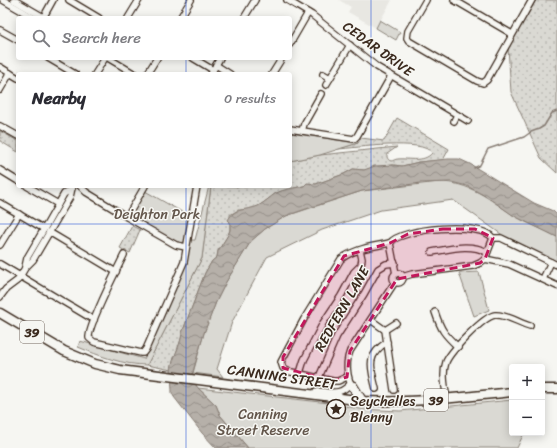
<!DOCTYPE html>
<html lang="en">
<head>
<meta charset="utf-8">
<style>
	:root { --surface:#fff; --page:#f2f2f3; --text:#2b2b33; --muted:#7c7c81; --line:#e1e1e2 }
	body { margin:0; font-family:Sriracha,sans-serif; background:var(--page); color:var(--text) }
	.controls { position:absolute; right:12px; bottom:12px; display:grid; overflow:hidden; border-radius:4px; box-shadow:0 2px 10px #0003 }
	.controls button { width:36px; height:36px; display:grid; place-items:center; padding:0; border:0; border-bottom:1px solid var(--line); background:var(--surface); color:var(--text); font:20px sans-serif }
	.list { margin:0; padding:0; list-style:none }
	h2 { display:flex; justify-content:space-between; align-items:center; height:52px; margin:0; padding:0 16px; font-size:17px }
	h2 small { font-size:13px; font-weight:400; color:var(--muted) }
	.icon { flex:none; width:22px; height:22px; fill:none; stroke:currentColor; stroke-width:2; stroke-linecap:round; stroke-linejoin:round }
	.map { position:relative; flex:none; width:557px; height:448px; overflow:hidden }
	.search { position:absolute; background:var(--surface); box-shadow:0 2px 10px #0003; left:16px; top:16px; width:276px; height:44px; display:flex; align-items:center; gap:10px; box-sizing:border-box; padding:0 14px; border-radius:4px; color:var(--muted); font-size:15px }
	.panel { position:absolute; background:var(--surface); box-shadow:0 2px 10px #0003; left:16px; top:72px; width:276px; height:116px; border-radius:4px }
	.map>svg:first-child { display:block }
	.built { fill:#e8e7e2 }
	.grass { fill:url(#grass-dots); stroke:#8a8278 }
	.park { fill:#dad9d3; stroke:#8a8278 }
	.water { fill:url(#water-waves); stroke:#857a71 }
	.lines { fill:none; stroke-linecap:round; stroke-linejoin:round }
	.stream { stroke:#857a71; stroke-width:1.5 }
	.street-casing { stroke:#3b2a1e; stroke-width:8 }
	.primary-casing { stroke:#3b2a1e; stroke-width:11 }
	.street { stroke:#f6f6f2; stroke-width:5.5 }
	.primary { stroke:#f6f6f2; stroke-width:8 }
	.marked { fill:#c2185b; fill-opacity:0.2; stroke:#c2185b; stroke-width:3; stroke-dasharray:8 5; stroke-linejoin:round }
	.grid { fill:none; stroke:#1d4ed8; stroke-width:1; stroke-opacity:0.55 }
	.labels { text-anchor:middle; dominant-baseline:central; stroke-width:3; stroke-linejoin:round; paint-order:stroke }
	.shield { fill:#f6f6f2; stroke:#73675e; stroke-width:1 }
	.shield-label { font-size:13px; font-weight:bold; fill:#3b2a1e }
	.street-label { font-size:14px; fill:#3b2a1e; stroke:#f6f6f2 }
	.park-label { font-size:14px; fill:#63564b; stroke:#f6f6f2 }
	.poi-label { font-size:14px; fill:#3b2a1e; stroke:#f6f6f2; text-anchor:start }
</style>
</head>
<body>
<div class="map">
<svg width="557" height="448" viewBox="0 0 557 448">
	<defs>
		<pattern id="grass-dots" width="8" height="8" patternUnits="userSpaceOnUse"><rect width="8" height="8" fill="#dad9d3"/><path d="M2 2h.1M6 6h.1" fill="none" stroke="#bcbab5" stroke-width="1.8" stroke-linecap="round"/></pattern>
		<pattern id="water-waves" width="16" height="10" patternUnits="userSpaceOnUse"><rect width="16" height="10" fill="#b6b0a9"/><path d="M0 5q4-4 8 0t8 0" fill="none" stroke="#958f89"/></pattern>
	</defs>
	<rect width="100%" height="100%" fill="#f6f6f2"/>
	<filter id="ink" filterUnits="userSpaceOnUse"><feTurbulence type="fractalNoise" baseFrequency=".025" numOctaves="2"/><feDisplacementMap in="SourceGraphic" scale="8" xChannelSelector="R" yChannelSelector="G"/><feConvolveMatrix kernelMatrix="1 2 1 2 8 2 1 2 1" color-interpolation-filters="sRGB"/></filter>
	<g filter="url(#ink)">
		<path class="built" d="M339,0H392L376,28L348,12L351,7Z"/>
		<g class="grass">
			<path d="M536,0H557V173L541,158L511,92L508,48Z"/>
			<path d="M397,118L449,149L443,160L419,162L402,166L393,165L364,170L353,169L344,174L316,184H310L277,193L257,207L244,210H238L230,215V230L228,235L218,251L217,257L212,261L205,273L182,333C181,346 172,357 172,370L147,365L202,258L211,186H236V187L240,186H290V161L320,155L397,147L387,154V157C388,159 388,160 391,161C393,161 395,159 398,159C408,158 424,163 432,153C423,138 355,148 338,149L358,143L361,138L384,141Z"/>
			<path d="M0,131L18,141V152L0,141Z"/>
			<path d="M132,226L140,230L130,253L120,248Z"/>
		</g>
		<g class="park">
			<path d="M380,20L400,32L396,40L376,28Z"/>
			<path d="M290,133L358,143L320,155L290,161Z"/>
			<path d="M439,182C469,182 489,199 513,215C527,224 543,229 557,237V263L501,234L453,200L381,210L322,230L267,257L232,322L217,369L223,377L193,373L204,333L216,302L226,282L251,241L265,229L286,216L362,191Z"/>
			<path d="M209,186H211L202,258L147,365C123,365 100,356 78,347L80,341L144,359L186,265L191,240H195Z"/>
			<path d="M145,191L189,216L185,240L183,244L178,243L130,216Z"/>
			<path d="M479,272L489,310L474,316L459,273Z"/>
			<path d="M198,388L329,403L360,409L400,411L512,400V433H524L517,448H248L220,415L216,405Z"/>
		</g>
		<path class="water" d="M448,159H459L470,164L534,203L553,211L557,215V237L514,216L487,197L467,186L451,182L421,183L362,191L325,203L306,209L286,216L265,229L251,241L226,282L216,302L204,333L192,375V379L198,388L216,405L220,415L248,448H216L202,433L174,397L172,393C172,384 170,373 172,364C175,354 181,343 182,333L205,273L212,261L217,257L218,251L228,235L230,230V222L228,220C235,207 246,211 258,206C264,203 270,197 276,193C284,189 295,188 304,186L307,183L316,184L344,174L353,169L364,170L375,166L393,165L402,166L419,162Z"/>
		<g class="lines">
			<path class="stream" d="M474,168L480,165L488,149L524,137L531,132L539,129L544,126L552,113L557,111"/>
			<defs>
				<g id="street">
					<path d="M3,0L34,18"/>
					<path d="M14,0L45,18"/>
					<path d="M69,0L99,18"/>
					<path d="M287,0L312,15L377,67L468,121"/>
					<path d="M426,0L408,31L407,38L409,41L477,81L483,83L487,80L532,0"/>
					<path d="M454,0L512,34"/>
					<path d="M43,18L53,0"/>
					<path d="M128,18L139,0"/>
					<path d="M180,18L191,0"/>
					<path d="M244,18L255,0"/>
					<path d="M0,30L18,40"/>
					<path d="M290,44L308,13"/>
					<path d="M48,58L75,74"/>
					<path d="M108,58L135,74"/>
					<path d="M193,58L213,70"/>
					<path d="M216,65L230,74"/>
					<path d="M0,67L18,78"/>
					<path d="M95,74L105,58"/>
					<path d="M147,74L157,58"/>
					<path d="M211,74L220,58"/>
					<path d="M272,74L282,58"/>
					<path d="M323,74L330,78"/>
					<path d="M326,85L350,45"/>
					<path d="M0,90L10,73"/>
					<path d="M454,121L457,115"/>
					<path d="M0,126L18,136"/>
					<path d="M290,129L354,139L357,136L391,76"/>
					<path d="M302,131L304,124L321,94"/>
					<path d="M0,170L18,181"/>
					<path d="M27,186L58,204"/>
					<path d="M80,186L86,192L127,217L176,245L186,247"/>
					<path d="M0,203L44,229"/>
					<path d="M127,217L145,186"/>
					<path d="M49,232L116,272"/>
					<path d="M493,238H501L557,265"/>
					<path d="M390,243C401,228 481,221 493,238L485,259"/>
					<path d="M390,243L396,274"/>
					<path d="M0,245L19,214"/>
					<path d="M432,252C451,249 469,243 487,252"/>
					<path d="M124,255C117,269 88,327 89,338L94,342L141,353H143L146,349L184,262L197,186"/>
					<path d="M0,264L94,320"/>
					<path d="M25,267L27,258L47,224L64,194L72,188"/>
					<circle cx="398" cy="278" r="5"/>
					<path d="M402,277L412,274L473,266L480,263L485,259L509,264L557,286"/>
					<path d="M543,279L551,262"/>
					<path d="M0,297L6,289L18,280L25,268L33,260L70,197L72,188"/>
					<path d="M435,312C441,330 444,334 458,347"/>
					<path d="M371,320L385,330L394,390"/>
					<path d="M385,330L396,323"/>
					<path d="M300,373L304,360L323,323L341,296L354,272L361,265L362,259L360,250"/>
					<path d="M319,377L337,336L364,294L378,269L386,264L395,263"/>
					<path d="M347,377L338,381H333L287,371L283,368L281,362L304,319L341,259C354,249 374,246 390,243"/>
					<path d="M354,385L364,401"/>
					<path d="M376,389C371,368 365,356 387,342"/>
					<path d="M316,391C332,392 340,396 351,383"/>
					<path d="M447,399C445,387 442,374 446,362C450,352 484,316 495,315C506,314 519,323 530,326"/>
					<path d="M359,400C349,385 343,369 350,351L395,282"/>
				</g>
				<g id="primary">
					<path d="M0,313L64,351L95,364L120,370L364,401C414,403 463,397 512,392"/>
					<path d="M542,389H557"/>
				</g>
			</defs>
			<use href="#street" class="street-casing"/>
			<use href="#primary" class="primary-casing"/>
			<use href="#street" class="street"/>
			<use href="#primary" class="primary"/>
		</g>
	</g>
	<path class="marked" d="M443,229H475L493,238L485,259L480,263L397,279L350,351L347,377L333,381L283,368V357L344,256L390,243L408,234Z"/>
	<path class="grid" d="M186,0V18M371,0V448M186,58V74M186,186V448M0,224H557"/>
	<defs>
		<symbol id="sight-ring" viewBox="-11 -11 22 22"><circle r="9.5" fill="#f6f6f2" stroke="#3b2a1e" stroke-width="1.5"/><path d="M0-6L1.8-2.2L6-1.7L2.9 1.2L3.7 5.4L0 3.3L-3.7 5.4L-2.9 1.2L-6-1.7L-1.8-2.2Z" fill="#3b2a1e"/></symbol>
	</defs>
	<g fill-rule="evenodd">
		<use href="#sight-ring" x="325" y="398" width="22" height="22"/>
	</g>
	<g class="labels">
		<g class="shield">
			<rect x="20" y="321" width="24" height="22" rx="3"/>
			<rect x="424" y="389" width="24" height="22" rx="3"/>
		</g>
		<g class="shield-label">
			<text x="32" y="332">39</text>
			<text x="436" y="400">39</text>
		</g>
		<g class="street-label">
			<text transform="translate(378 49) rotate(36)">CEDAR DRIVE</text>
			<text transform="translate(342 309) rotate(-60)">REDFERN LANE</text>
			<text transform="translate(282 377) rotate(8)">CANNING STREET</text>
		</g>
		<g class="park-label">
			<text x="157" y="214">Deighton Park</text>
			<text x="263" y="414">Canning<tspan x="263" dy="16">Street Reserve</tspan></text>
		</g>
		<g class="poi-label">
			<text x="350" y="401">Seychelles<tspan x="350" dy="16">Blenny</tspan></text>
		</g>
	</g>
</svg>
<div class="controls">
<button>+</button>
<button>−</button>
</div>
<div class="search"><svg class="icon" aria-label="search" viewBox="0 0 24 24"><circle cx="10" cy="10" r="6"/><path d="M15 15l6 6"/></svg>Search here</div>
<section class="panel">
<h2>Nearby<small>0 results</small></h2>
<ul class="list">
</ul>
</section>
</div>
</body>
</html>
